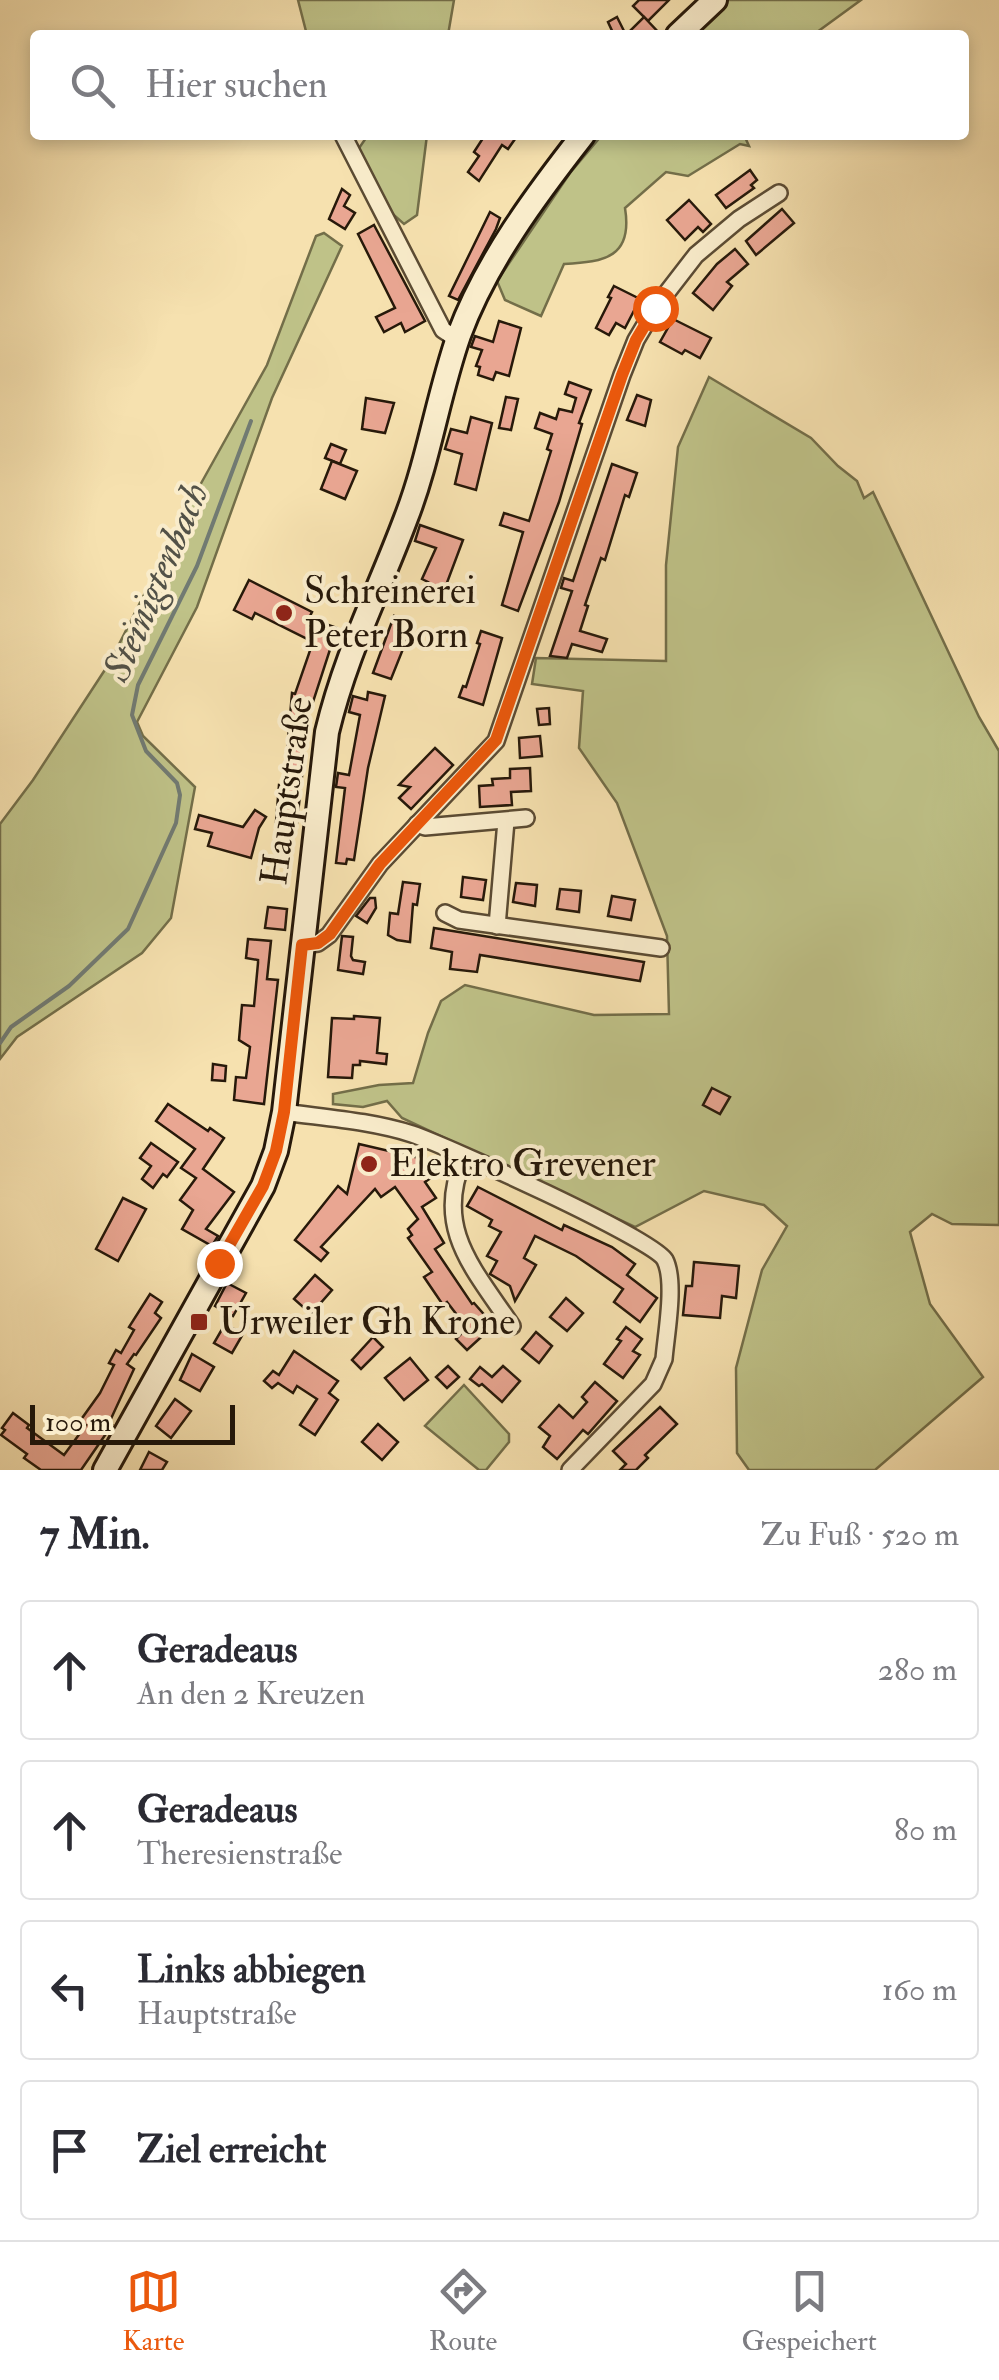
<!DOCTYPE html>
<html lang="de">
<head>
<meta charset="utf-8">
<style>
	:root { --surface:#fff; --page:#f2f2f3; --text:#2b2b33; --muted:#7c7c81; --line:#e1e1e2; --accent:#ea580c }
	body { margin:0; font-family:"IM FELL Double Pica",serif; background:var(--page); color:var(--text) }
	.scale { position:absolute; left:30px; bottom:25px; width:205px; box-sizing:border-box; padding-left:10px; border:5px solid #27190a; border-top:0; font-size:28px; line-height:35px; white-space:nowrap; color:#27190a; -webkit-text-stroke:8px #f9eccb; paint-order:stroke }
	.stop { position:absolute; width:30px; height:30px; margin:-22px; border:8px solid #ea580c; border-radius:50%; background:#fff }
	.stop.end { background:#ea580c; border-color:#fff; box-shadow:0 2px 10px #0008 }
	.list { margin:0; padding:0; list-style:none }
	h2 { display:flex; justify-content:space-between; align-items:center; height:130px; margin:0; padding:0 40px; font-size:42px }
	h2 small { font-size:32px; font-weight:400; color:var(--muted) }
	.list li { display:grid; grid-template-columns:65px 1fr auto; gap:30px; align-items:center; box-sizing:border-box; height:140px; margin:0 20px 20px; padding:0 20px; border:2px solid var(--line); border-radius:10px }
	.list b { display:block; font-size:38px; white-space:nowrap }
	.list p { margin:0; font-size:32px; white-space:nowrap; color:var(--muted) }
	.list em { font-size:32px; font-style:normal; color:var(--muted) }
	.icon { flex:none; width:55px; height:55px; fill:none; stroke:currentColor; stroke-width:2; stroke-linecap:round; stroke-linejoin:round }
	.map { position:relative; flex:none; width:999px; height:1470px; overflow:hidden }
	.search { position:absolute; background:var(--surface); box-shadow:0 5px 15px #0003; left:30px; right:30px; top:30px; height:110px; display:flex; align-items:center; gap:25px; box-sizing:border-box; padding:0 35px; border-radius:10px; color:var(--muted); font-size:38px }
	.sheet { height:770px; background:var(--surface) }
	nav { display:flex; justify-content:space-around; align-items:center; box-sizing:border-box; height:140px; border-top:2px solid var(--line); background:var(--surface); font-size:28px; color:var(--muted) }
	nav a { display:grid; justify-items:center; gap:5px }
	nav .on { color:var(--accent) }
	.map>svg:first-child { display:block }
	.green { fill:#bfc288; stroke:#736e49; stroke-width:2.5 }
	.lines { fill:none; stroke-linecap:round; stroke-linejoin:round }
	.stream { stroke:#717a72; stroke-width:4 }
	.building { fill:#e9a692; stroke:#27190a; stroke-width:2.5 }
	.street-casing { stroke:#5b4b33; stroke-width:20 }
	.secondary-casing { stroke:#27190a; stroke-width:28 }
	.street { stroke:#f9eccb; stroke-width:15 }
	.secondary { stroke:#f9eccb; stroke-width:22 }
	.route { stroke:#ea580c; stroke-width:12 }
	.poi-dot { fill:#8f2418; stroke:#f9eccb; stroke-width:4 }
	.labels { text-anchor:middle; dominant-baseline:central; stroke-width:8; stroke-linejoin:round; paint-order:stroke }
	.poi-label { font-size:38px; fill:#27190a; stroke:#f9eccb; text-anchor:start }
	.street-label { font-size:38px; fill:#27190a; stroke:#f9eccb }
	.water-label { font-size:40px; font-style:italic; fill:#525147; stroke:#f9eccb }
</style>
</head>
<body>
<div class="map">
<svg width="999" height="1470" viewBox="0 0 999 1470">
	<rect width="100%" height="100%" fill="#f6e1af"/>
	<filter id="stains"><feTurbulence type="fractalNoise" baseFrequency=".002" numOctaves="4"/><feColorMatrix values="0 0 0 0 .2 0 0 0 0 .09 0 0 0 0 .02 0 0 0 .5 -.17"/></filter>
	<radialGradient id="worn" r=".72"><stop offset=".6" stop-color="#630" stop-opacity="0"/><stop offset="1" stop-color="#630" stop-opacity=".3"/></radialGradient>
	<g class="green">
		<path d="M298,0H454L448,35H307Z"/>
		<path d="M726,0H861L813,35H692Z"/>
		<path d="M368,135H427L417,215L404,224L387,209L357,151Z"/>
		<path d="M602,135H744L749,146L740,144L688,176L666,172L625,208C633,257 605,262 564,264L541,316L505,300L497,281L570,173Z"/>
		<path d="M324,233L342,246L272,398L197,607L137,722L143,736L195,787L171,918L142,953L17,1037L0,1059V824L33,780L110,662L194,496L267,365L316,236Z"/>
		<path d="M709,377L811,438L838,466L857,481L864,498L873,492L979,717L999,751V1225L952,1224L932,1214L910,1232L930,1304L983,1377L875,1470H749L737,1453L736,1368L762,1270L787,1226L764,1205L704,1191L635,1227L402,1118L387,1101L363,1107L333,1104V1094L379,1085L413,1083L428,1033L441,1001L465,985L594,1015L669,1014L667,936L617,803L579,748L583,691L532,684L536,658L666,661V565L678,447Z"/>
		<path d="M464,1385L509,1434V1442L486,1470H479L425,1426Z"/>
	</g>
	<g class="lines">
		<path class="stream" d="M0,1043L11,1027L69,986L128,929L176,823L180,795L177,783L146,751L132,715L138,685L197,566L251,421"/>
	</g>
	<g class="building">
		<path d="M639,0H669L648,21L633,6Z"/>
		<path d="M617,17L626,35L644,17L661,35H614L608,22Z"/>
		<path d="M485,135H509L515,139L508,149L502,145L479,181L468,172L479,156L474,152Z"/>
		<path d="M750,170L757,180L751,185L754,188L726,208L716,195Z"/>
		<path d="M342,189L350,195L344,206L355,213L345,229L329,219Z"/>
		<path d="M689,200L711,224L703,232L698,227L685,240L667,220Z"/>
		<path d="M782,209L794,223L756,255L746,241Z"/>
		<path d="M490,212L500,218L496,229L458,300L449,296Z"/>
		<path d="M374,225L425,321L405,332L401,323L384,332L376,317L395,308L358,234Z"/>
		<path d="M735,249L748,264L727,282L732,286L713,310L693,293L717,264Z"/>
		<path d="M614,286L640,299L625,328L616,323L609,335L596,328L611,298L608,297Z"/>
		<path d="M673,319L711,338L700,358L685,350L682,354L660,342Z"/>
		<path d="M499,321L521,328L509,376L496,372L493,380L478,375L480,367L476,366L482,350L471,347L475,336L493,342Z"/>
		<path d="M569,382L591,390L579,423L582,424L559,502L518,611L502,605L523,532L500,525L504,513L529,521L551,451L547,449L552,434L535,428L540,413L556,419L559,409L572,412L576,398L565,394Z"/>
		<path d="M637,395L651,400L645,426L627,420Z"/>
		<path d="M506,397L518,399L511,430L499,428Z"/>
		<path d="M366,398L394,403L385,433L362,429Z"/>
		<path d="M471,417L492,423L476,490L455,484L462,454L445,449L451,429L467,433Z"/>
		<path d="M331,444L346,450L340,464L325,458Z"/>
		<path d="M332,461L357,471L345,499L321,489Z"/>
		<path d="M612,464L637,473L629,497L625,495L605,560L601,558L585,605L588,606L580,631L607,639L602,652L572,644L567,658L550,656L572,591L561,588L564,578L573,581Z"/>
		<path d="M420,525L463,540L442,596L425,588L428,582L422,579L436,548L415,541Z"/>
		<path d="M249,580L312,612L309,618L337,628L313,702L310,701L297,823L276,822L279,785L284,786L292,693L295,694L313,642L255,613L252,619L234,610Z"/>
		<path d="M394,616L413,624L391,679L373,673Z"/>
		<path d="M481,631L502,638L483,705L459,697L463,686L466,687L480,644L477,643Z"/>
		<path d="M368,692L385,696L368,768L354,860L347,859L346,864L336,863L345,788L336,787L338,773L349,775L360,715L349,712L353,696L367,700Z"/>
		<path d="M549,708L550,724L539,725L537,709Z"/>
		<path d="M540,736L542,756L520,758L519,738Z"/>
		<path d="M435,748L453,765L411,809L399,798L410,787L399,785Z"/>
		<path d="M530,768L531,791L511,792L512,805L480,807L479,786L493,785L492,779L510,778V769Z"/>
		<path d="M255,810L266,817L259,828L251,858L208,846L212,833L195,829L199,815L243,827Z"/>
		<path d="M463,877L486,880L483,900L461,897Z"/>
		<path d="M403,882L420,884L417,905L413,904L410,942L397,940L388,935L390,913L398,914Z"/>
		<path d="M516,883L537,885L535,906L513,902Z"/>
		<path d="M560,889L581,891L579,912L557,909Z"/>
		<path d="M612,896L635,900L631,920L608,916Z"/>
		<path d="M370,898H375L376,908L367,923L356,916Z"/>
		<path d="M268,907L287,909L285,930L265,928Z"/>
		<path d="M434,928L644,962L640,981L480,955L477,972L450,969L452,952L431,948Z"/>
		<path d="M342,936L353,937L351,956L353,960L365,962L363,974L338,970Z"/>
		<path d="M248,939L271,941L267,979L278,980L264,1104L234,1100L236,1077L246,1078L250,1047L239,1040L242,1005L254,1006L258,963V960L246,958Z"/>
		<path d="M354,1016L380,1018L377,1053L387,1054L386,1064L360,1061V1065H353L352,1078L328,1077L332,1018L354,1019Z"/>
		<path d="M213,1064L226,1066L225,1081L212,1080Z"/>
		<path d="M712,1088L730,1097L720,1114L703,1105Z"/>
		<path d="M168,1104L208,1131L210,1128L224,1138L203,1169L234,1192L206,1229L218,1236L212,1246L182,1229L193,1210L180,1200L196,1178L181,1168L195,1149L156,1121Z"/>
		<path d="M151,1143L178,1162L167,1177L163,1174L153,1188L142,1179L151,1166L140,1158Z"/>
		<path d="M359,1144L428,1160L438,1173L425,1182L436,1198L422,1207L444,1243L435,1249L472,1304L474,1303L488,1319L485,1322L490,1329L467,1350L456,1339L467,1328L447,1302L443,1305L424,1277L432,1272L408,1238L412,1235L408,1229L418,1219L395,1187L381,1197L375,1189L321,1247L328,1253L321,1261L295,1240L338,1186L347,1194Z"/>
		<path d="M478,1187L562,1230L564,1225L612,1247L635,1264L627,1275L657,1298L640,1322L614,1302L623,1289L576,1256L535,1236L524,1258L536,1265L515,1301L510,1286L490,1274L497,1261L487,1256L501,1232L489,1226L492,1220L467,1206Z"/>
		<path d="M123,1198L146,1209L118,1261L96,1249Z"/>
		<path d="M694,1262L739,1266L736,1298L722,1296L720,1318L683,1315L686,1286H692Z"/>
		<path d="M315,1275L332,1290L311,1314L294,1299Z"/>
		<path d="M227,1283L246,1293L233,1316L215,1306Z"/>
		<path d="M150,1294L162,1302L155,1313L161,1318L136,1355L134,1354L127,1364L134,1369L109,1423L112,1425L81,1470H41L24,1458L27,1454L1,1435L5,1430L2,1428L13,1413L29,1425L27,1428L64,1455L86,1425L80,1421L100,1393L114,1365L109,1363L116,1350L121,1353L134,1330L129,1327Z"/>
		<path d="M566,1298L583,1313L567,1331L550,1317Z"/>
		<path d="M225,1324L243,1334L232,1353L214,1343Z"/>
		<path d="M626,1327L642,1339L633,1351L640,1355L623,1378L604,1364L621,1341L617,1339Z"/>
		<path d="M536,1332L552,1346L539,1363L522,1349Z"/>
		<path d="M373,1337L383,1347L361,1369L352,1360Z"/>
		<path d="M294,1351L338,1381L329,1393L338,1400L315,1435L300,1425L317,1399L297,1386L293,1393L278,1383L272,1388L264,1381L273,1371L279,1375Z"/>
		<path d="M192,1354L214,1367L200,1391L180,1380Z"/>
		<path d="M410,1358L428,1380L404,1400L385,1378Z"/>
		<path d="M448,1366L459,1377L447,1388L436,1377Z"/>
		<path d="M503,1366L520,1381L502,1402L482,1384L479,1386L470,1379L480,1367L492,1377Z"/>
		<path d="M595,1382L617,1401L588,1434L583,1430L557,1459L543,1447L550,1436L539,1427L559,1405L573,1418L587,1402L582,1397Z"/>
		<path d="M175,1399L191,1411L171,1438L156,1426Z"/>
		<path d="M660,1407L677,1424L645,1455L648,1458L636,1470H620L626,1464L613,1451Z"/>
		<path d="M378,1424L398,1442L382,1460L362,1442Z"/>
		<path d="M149,1452L167,1462L162,1470H140Z"/>
	</g>
	<g class="lines">
		<defs>
			<g id="street">
				<path d="M343,135L443,330L458,340"/>
				<path d="M417,824L425,827L526,818"/>
				<path d="M445,913L459,920L661,948"/>
				<path d="M497,926L506,821"/>
				<path d="M302,945L318,943L329,935L380,864L496,741L622,375L636,340L655,308L696,255L739,219L779,193"/>
				<path d="M284,1112C327,1118 371,1121 412,1134C445,1145 654,1239 665,1260C676,1282 666,1334 664,1359L653,1384L570,1470"/>
				<path d="M464,1158C433,1228 474,1269 512,1326"/>
			</g>
			<g id="secondary">
				<path d="M678,35L715,0"/>
				<path d="M105,1470L263,1186L276,1151L284,1112L327,732C346,653 378,593 406,518C429,459 438,395 459,335C486,262 536,195 583,135"/>
			</g>
		</defs>
		<use href="#street" class="street-casing"/>
		<use href="#secondary" class="secondary-casing"/>
		<use href="#street" class="street"/>
		<use href="#secondary" class="secondary"/>
	</g>
	<g class="lines">
		<path class="route" d="M219,1263L263,1186L276,1151L284,1112L302,945L318,943L330,934L380,864L496,740L622,375L636,340L655,308"/>
	</g>
	<g class="poi-dot">
		<circle cx="284" cy="613" r="10"/>
		<circle cx="369" cy="1164" r="10"/>
		<rect x="189" y="1312" width="20" height="20" rx="5"/>
	</g>
	<g class="labels">
		<g class="poi-label">
			<text x="304" y="591">Schreinerei<tspan x="304" dy="44">Peter Born</tspan></text>
			<text x="389" y="1164">Elektro Grevener</text>
			<text x="219" y="1322">Urweiler Gh Krone</text>
		</g>
		<g class="street-label">
			<text transform="translate(287 791) rotate(-82)">Hauptstraße</text>
		</g>
		<g class="water-label">
			<text transform="translate(156 582) rotate(-67)">Steinigtenbach</text>
		</g>
	</g>
	<rect width="100%" height="100%" filter="url(#stains)"/>
	<rect width="100%" height="100%" fill="url(#worn)"/>
</svg>
<div class="scale">100 m</div>
<div class="stop" style="left:655px;top:308px"></div>
<div class="stop end" style="left:219px;top:1263px"></div>
<div class="search"><svg class="icon" aria-label="search" viewBox="0 0 24 24"><circle cx="10" cy="10" r="6"/><path d="M15 15l6 6"/></svg>Hier suchen</div>
</div>
<section class="sheet">
<h2>7 Min.<small>Zu Fuß · 520 m</small></h2>
<ul class="list">
<li><svg class="icon" aria-label="ahead" viewBox="0 0 24 24"><path d="M12 20V5M6 11l6-6 6 6"/></svg><div><b>Geradeaus</b><p>An den 2 Kreuzen</p></div><em>280 m</em></li>
<li><svg class="icon" aria-label="ahead" viewBox="0 0 24 24"><path d="M12 20V5M6 11l6-6 6 6"/></svg><div><b>Geradeaus</b><p>Theresienstraße</p></div><em>80 m</em></li>
<li><svg class="icon" aria-label="left" viewBox="0 0 24 24"><path d="M17 20v-9H6M10 6l-5 5 5 5"/></svg><div><b>Links abbiegen</b><p>Hauptstraße</p></div><em>160 m</em></li>
<li><svg class="icon" aria-label="arrive" viewBox="0 0 24 24"><path d="M6 21V4h12l-3 4 3 4H6"/></svg><div><b>Ziel erreicht</b></div></li>
</ul>
</section>
<nav>
<a class="on"><svg class="icon" aria-label="map" viewBox="0 0 24 24"><path d="M3 6l6-2 6 2 6-2v14l-6 2-6-2-6 2zM9 4v14M15 6v14"/></svg>Karte</a>
<a><svg class="icon" aria-label="directions" viewBox="0 0 24 24"><path d="M12 3l9 9-9 9-9-9zM9 14v-3h6M13 9l2 2-2 2"/></svg>Route</a>
<a><svg class="icon" aria-label="saved" viewBox="0 0 24 24"><path d="M7 4h10v16l-5-4-5 4z"/></svg>Gespeichert</a>
</nav>
</body>
</html>
